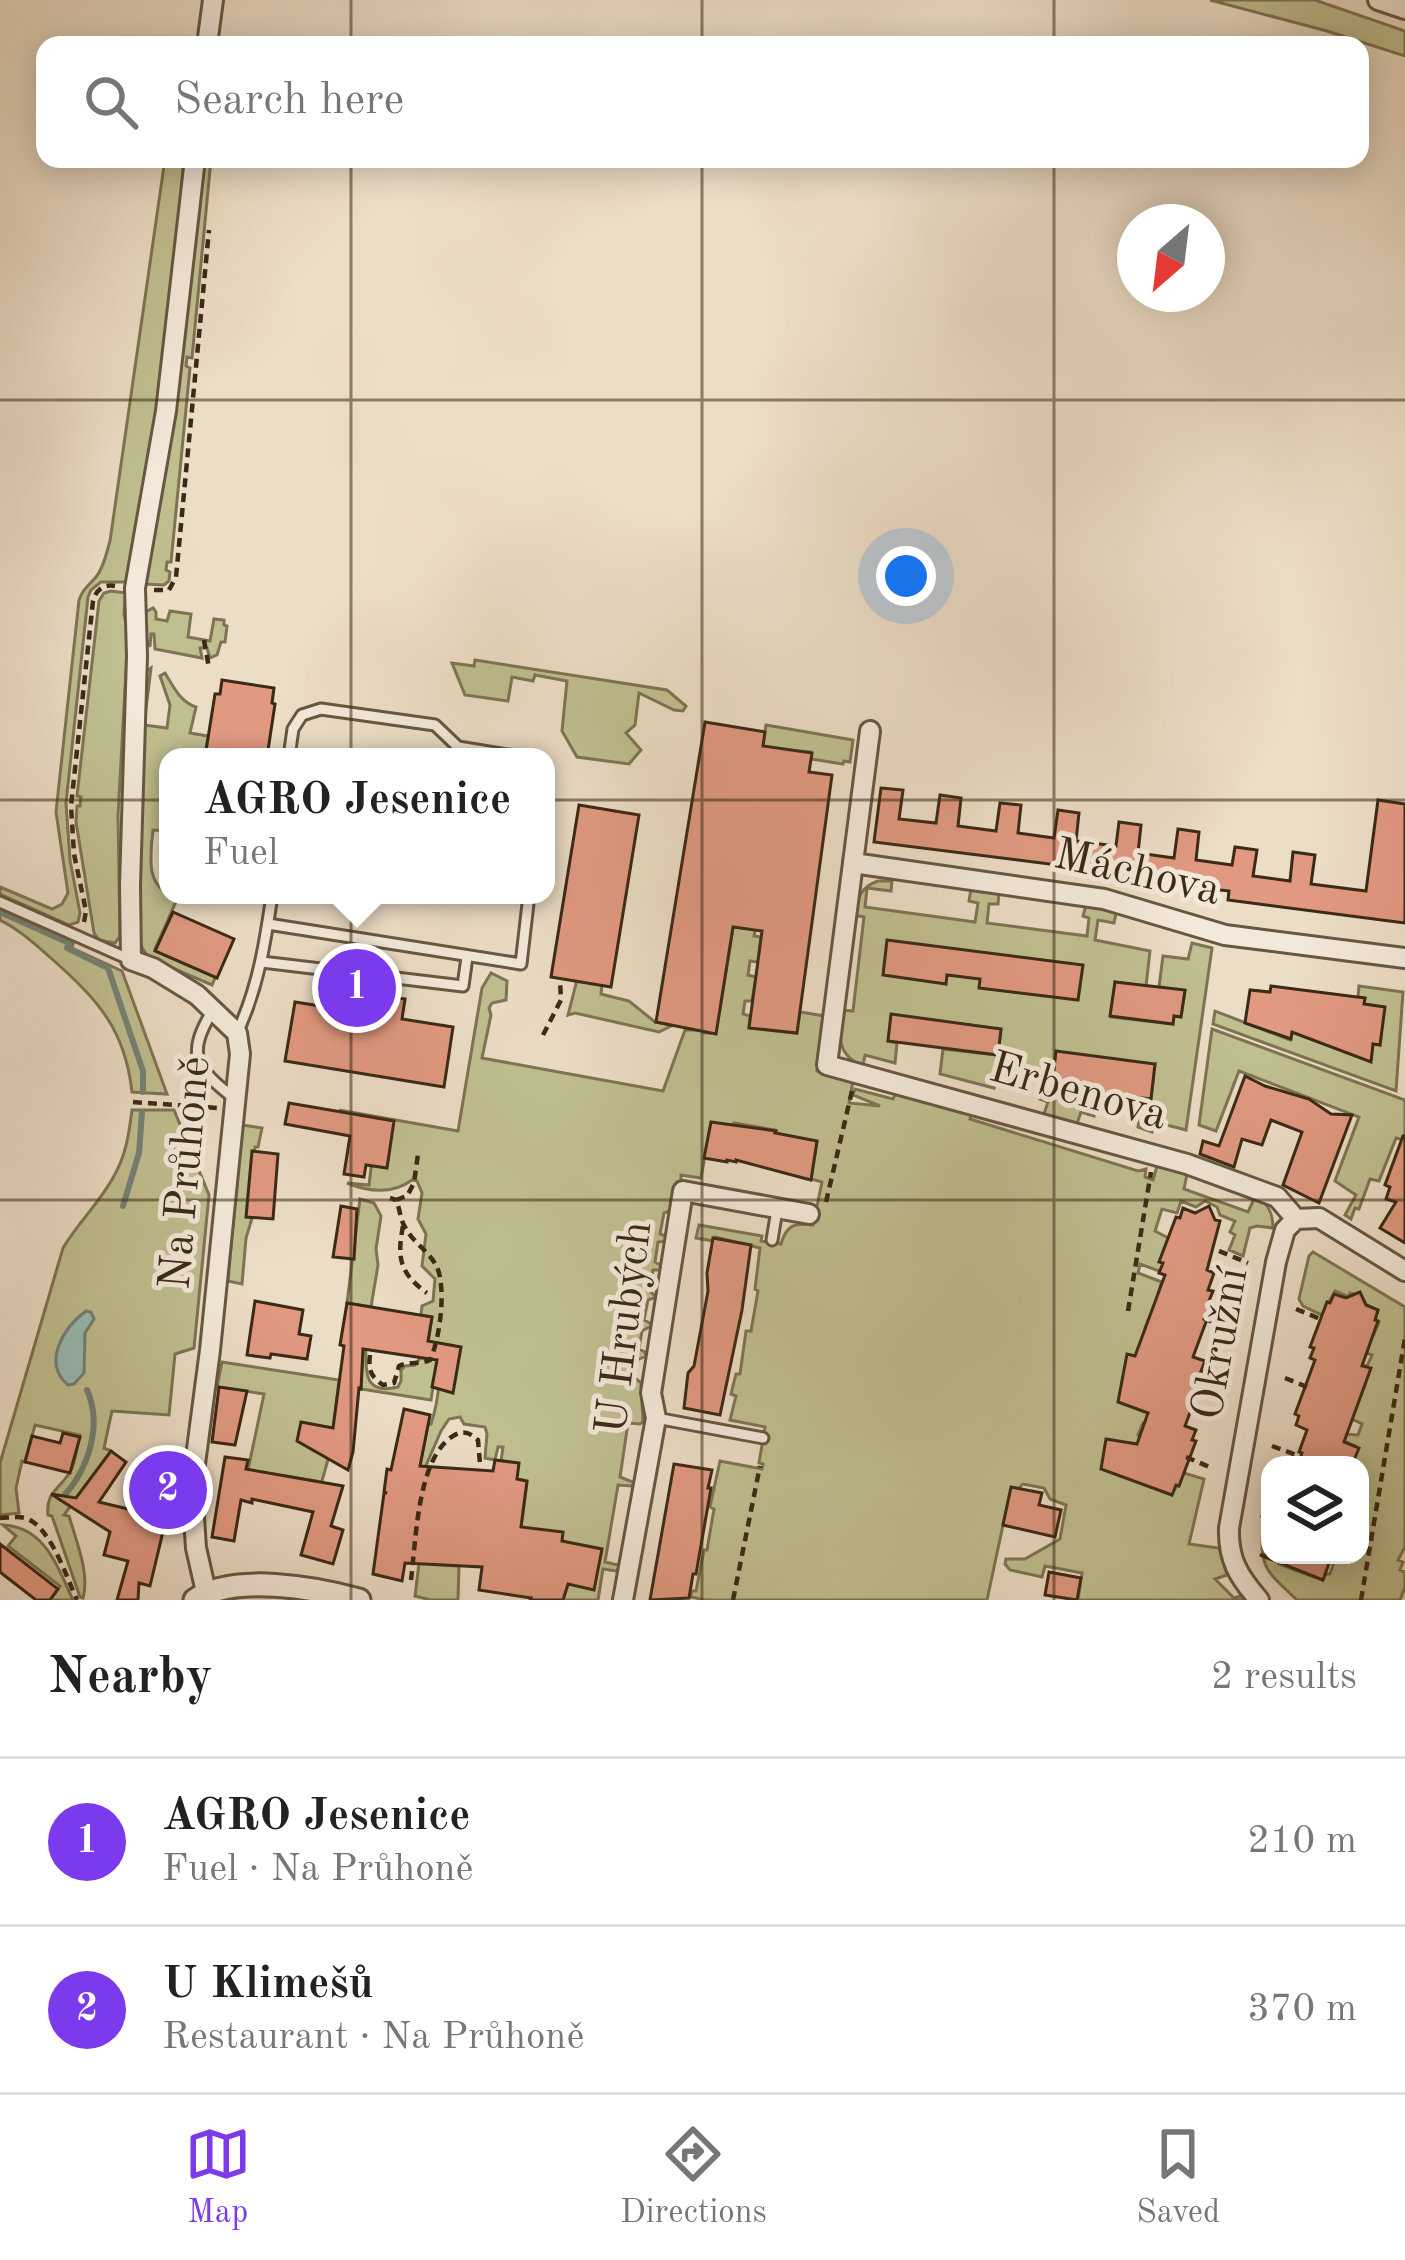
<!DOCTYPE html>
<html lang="en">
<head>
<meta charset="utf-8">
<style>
	:root { --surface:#fff; --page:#f6f6f6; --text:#222; --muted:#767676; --line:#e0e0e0; --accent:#7c3aed }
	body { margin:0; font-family:"Old Standard TT",serif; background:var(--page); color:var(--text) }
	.controls { position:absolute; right:36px; bottom:36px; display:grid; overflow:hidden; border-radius:24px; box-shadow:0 6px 30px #0003 }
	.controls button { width:108px; height:108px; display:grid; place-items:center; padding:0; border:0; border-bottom:3px solid var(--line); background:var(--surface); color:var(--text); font:60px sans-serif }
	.compass { position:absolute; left:1117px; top:204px; width:108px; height:108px; border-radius:50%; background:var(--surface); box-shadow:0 6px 30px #0003; rotate:208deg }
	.you { position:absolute; left:906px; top:576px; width:42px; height:42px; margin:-30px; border:9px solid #fff; border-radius:50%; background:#1a73e8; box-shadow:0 0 0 18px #1a73e833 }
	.badge { display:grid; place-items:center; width:78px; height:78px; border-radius:50%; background:var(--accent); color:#fff; font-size:39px; font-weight:700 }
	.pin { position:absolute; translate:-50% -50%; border:6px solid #fff; box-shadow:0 3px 12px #0006 }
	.popup { position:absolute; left:159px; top:748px; width:396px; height:156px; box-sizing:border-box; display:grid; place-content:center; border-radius:24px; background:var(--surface); filter:drop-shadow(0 3px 9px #0005); font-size:39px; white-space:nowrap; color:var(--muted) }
	.popup b { font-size:45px; color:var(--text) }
	.popup::after { content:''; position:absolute; left:50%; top:100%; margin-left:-24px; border:24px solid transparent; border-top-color:var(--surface) }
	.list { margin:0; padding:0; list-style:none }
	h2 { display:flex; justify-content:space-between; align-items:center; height:156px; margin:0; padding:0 48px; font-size:51px }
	h2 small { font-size:39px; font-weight:400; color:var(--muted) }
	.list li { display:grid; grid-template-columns:78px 1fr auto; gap:36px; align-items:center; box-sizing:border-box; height:168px; padding:0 48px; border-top:3px solid var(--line) }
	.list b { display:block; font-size:45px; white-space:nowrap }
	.list p { margin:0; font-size:39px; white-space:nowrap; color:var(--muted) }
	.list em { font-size:39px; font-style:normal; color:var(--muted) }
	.icon { flex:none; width:66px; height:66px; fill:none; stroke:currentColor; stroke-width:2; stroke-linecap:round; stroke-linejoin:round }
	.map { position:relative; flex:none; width:1405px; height:1600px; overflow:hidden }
	.search { position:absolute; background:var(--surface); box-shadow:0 6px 30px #0003; left:36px; right:36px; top:36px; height:132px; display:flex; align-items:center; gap:30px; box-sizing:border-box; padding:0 42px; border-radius:24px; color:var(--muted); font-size:45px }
	.sheet { height:492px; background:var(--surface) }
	nav { display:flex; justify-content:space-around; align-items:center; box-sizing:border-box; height:168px; border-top:3px solid var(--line); background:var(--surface); font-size:33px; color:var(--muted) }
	nav a { display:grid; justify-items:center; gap:6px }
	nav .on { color:var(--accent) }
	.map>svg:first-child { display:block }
	.green { fill:#c0bf90; stroke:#7e7453; stroke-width:3; fill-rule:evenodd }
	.water { fill:#99bcb5; stroke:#738275; stroke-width:3 }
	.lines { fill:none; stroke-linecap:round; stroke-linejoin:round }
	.stream { stroke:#738275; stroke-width:6 }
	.building { fill:#e19981; stroke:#3b2a16; stroke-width:3 }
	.service-casing { stroke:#675742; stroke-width:15 }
	.minor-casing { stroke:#675742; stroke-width:24 }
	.tertiary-casing { stroke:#675742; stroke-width:27 }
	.path { stroke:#3b2a16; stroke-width:4.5; stroke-dasharray:9 6; stroke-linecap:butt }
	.service { stroke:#f3e9da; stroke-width:9 }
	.minor { stroke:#f3e9da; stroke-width:18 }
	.tertiary { stroke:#f3e9da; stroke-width:21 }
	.grid { fill:none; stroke:#3b2a16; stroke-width:3; stroke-opacity:0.55 }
	.labels { text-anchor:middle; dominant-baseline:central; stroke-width:10; stroke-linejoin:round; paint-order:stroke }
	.street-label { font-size:45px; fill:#3b2a16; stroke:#f3e9da }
</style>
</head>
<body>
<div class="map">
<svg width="1405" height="1600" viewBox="0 0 1405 1600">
	<rect width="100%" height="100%" fill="#ecddc6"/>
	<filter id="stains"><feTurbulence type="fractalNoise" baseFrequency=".00167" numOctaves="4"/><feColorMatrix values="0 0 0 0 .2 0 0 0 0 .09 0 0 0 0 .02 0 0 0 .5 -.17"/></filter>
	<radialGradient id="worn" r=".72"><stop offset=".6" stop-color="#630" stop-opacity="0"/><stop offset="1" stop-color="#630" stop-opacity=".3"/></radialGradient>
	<g class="green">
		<path d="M1210,0H1315L1405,31V56L1327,31Z"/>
		<path d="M165,159H184C174,267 168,376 149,482C143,516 131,547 128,582H101L91,590L88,597L66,803L70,860L80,913L78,922L69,925L0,894V887L52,909L62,904L68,893L56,812L79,600C83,589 88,586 96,577C104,567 106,554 110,541Z"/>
		<path d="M200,159H211L192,358L187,357L186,366L190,368L171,562H167L166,570L170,572L169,581L164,585L145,584C172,443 187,302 200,159Z"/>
		<path d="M111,591L126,593L124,614L128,634L118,816L120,936L115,943L99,940L94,933L76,822L77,806H80L81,797L77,796L99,601L104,593Z"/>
		<path d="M153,608L156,612V619L167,621L170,611L191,614L188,637L210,641L214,619L224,620V625L227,626L225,642H221L217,655L210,658L207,648H200L202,658L155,649L154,634H151L150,647L143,629L144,613Z"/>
		<path d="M475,660L667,690L686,706L683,711L674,710L639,693L635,725L626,733L641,750L629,764L577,757L562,731L567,681L535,675L533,681L512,677L508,701L465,695L452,663L474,666Z"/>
		<path d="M151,668L144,725L167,728L170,705L160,676L165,673C173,686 180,702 196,707L190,733L208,736L205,757H168V831L153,830C150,858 145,890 178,897L155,949L216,976L212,985L149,958L141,946L137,932L144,673Z"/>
		<path d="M766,725L853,740L850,762L844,761L843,764L811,759V752L787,750L754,936L761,937L758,962L750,961L748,975L756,977L752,1001H745L743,1014L750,1016L749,1028L796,1033L800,1012L825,1016L817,1071L853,1081L849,1103L880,1106L853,1095L855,1089L893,1099L896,1093L972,1113L970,1119L1138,1171L1146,1169L1145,1177L1153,1180L1157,1166L1187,1174L1184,1189L1248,1212L1255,1197C1269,1203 1273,1214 1273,1228L1257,1226L1250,1228L1243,1256L1229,1250L1235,1235L1230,1232L1235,1221L1220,1215L1217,1207L1205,1201L1196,1207L1181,1201L1177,1213L1162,1209L1155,1231L1172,1240L1162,1272L1140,1264L1138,1273L1167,1284H1161L1157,1297L1160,1299L1153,1317L1150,1316L1145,1328L1148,1330L1153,1412L1148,1424L1143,1423L1138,1435L1143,1437L1172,1494L1184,1473L1204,1479L1189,1544L1219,1548L1227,1575L1215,1579L1234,1598L1241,1596L1245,1600H1078L1082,1573L1045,1566L1042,1577L1010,1570L1005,1564L1006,1559H1025L1060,1539L1066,1505L1050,1499L1044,1488L1023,1484L1009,1497L987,1600H705L691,1597V1591H696L704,1550H707L714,1509L710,1507L720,1461L762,1469L763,1464L759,1463L765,1427L730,1420L736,1396L731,1394L736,1374H740L746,1331H751L758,1291L755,1289L760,1248L715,1237L713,1241L696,1238L699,1225L762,1236L761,1241L781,1244C786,1226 794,1222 813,1225L822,1182L811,1179L817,1142L775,1133V1130L734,1123L732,1126L711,1123L701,1178L681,1175V1181L677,1182L672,1210L664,1213L660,1234L666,1236L667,1241L658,1242L655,1262L662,1266L661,1270H653L650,1291L656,1297L648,1300L644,1320L650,1323L651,1326L642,1331L639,1349L645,1352L646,1356L637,1360L634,1377L641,1383L643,1422L640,1424L628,1423L620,1477L635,1483L632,1486L618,1485L605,1562L618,1565L619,1568L616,1571L603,1569L598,1600H563L569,1581L518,1549L527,1482L517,1479L501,1461L503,1447H498L495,1460L485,1458L487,1434L485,1427L464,1424L460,1417L449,1419L441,1431L424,1470H419L428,1425L431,1424C440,1397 440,1372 440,1344L431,1400L361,1389L363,1349H366C365,1375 366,1395 398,1387L401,1381V1370L405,1366L415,1365L420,1358H426L432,1317L421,1315L422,1306L433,1301L435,1279L422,1266L426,1234L418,1219L422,1193L417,1181L412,1180C393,1194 369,1192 347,1183L369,1185L376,1126L339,1110L458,1131L482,988L491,973L507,981L506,1000L492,1003L489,1008L491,1015L482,1058L663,1091L685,1030H704V1033H716Z"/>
		<path d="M878,881H892L891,891L867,888L865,907L975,922L978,903L969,901L971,889L999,892L998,904H989L987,923L1087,936L1089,918L1083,916L1086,905L1116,913L1114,923L1098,920L1095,940L1150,951L1146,986L1115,982L1111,1017L1173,1024L1174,1016H1181L1185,991L1159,987L1163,956L1188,959L1192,943L1212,948L1186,1130L1156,1122L1152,1132L1138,1127L1143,1098H1151L1155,1064L1098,1092L1094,1116L1081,1112L1077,1124L1044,1114L1048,1102L1040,1099L1044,1073L997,1066L994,1088L940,1074L943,1049L998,1055L1001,1029L892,1015L888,1041L897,1043L895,1063L865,1055L863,1066C836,1055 839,1035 842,1010L853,1011L864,917L854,915C857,898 861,887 878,881ZM983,954L1082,966L1078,999L980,988Z"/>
		<path d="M0,907L74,940L72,948L122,971L167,1094L132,1092C125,1029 98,1000 52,959C36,945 20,930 0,920Z"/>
		<path d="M577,980L602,984L601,994L629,1001L655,1022L673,1025L659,1032L575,1013L568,1015Z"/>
		<path d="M1359,986L1403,992L1396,1091L1213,1024L1215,1011L1290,1040L1292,1032L1370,1061L1373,1044L1380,1045L1384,1007L1364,1004L1365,998L1358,997Z"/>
		<path d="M1212,1029L1405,1100V1140L1396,1138L1379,1181L1370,1179L1359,1209L1355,1208L1351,1219L1345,1215L1356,1195L1335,1181L1359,1117L1239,1071L1216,1131L1199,1125Z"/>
		<path d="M132,1110H174L209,1195L194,1348L175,1354L169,1415L112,1411L104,1448L111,1451L64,1515L69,1516C76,1541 90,1573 83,1598L80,1597L52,1516L48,1515C45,1490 63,1488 72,1468C76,1458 77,1446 80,1435L35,1425L25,1462L22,1461L16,1488L19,1513L0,1515V1463L63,1248C78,1223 100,1202 114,1176C126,1155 129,1134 132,1110Z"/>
		<path d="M242,1125L262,1128L258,1147H255L248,1213L253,1215L246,1238L242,1284L228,1281Z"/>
		<path d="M360,1199L374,1203L381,1216L376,1249L378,1265L371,1307L347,1303Z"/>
		<path d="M1313,1252L1405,1307V1547L1398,1560L1403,1562L1400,1570L1405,1572V1587L1400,1600H1297C1270,1574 1258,1569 1263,1528L1270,1531V1555L1282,1556L1279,1564L1322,1580L1326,1574H1330L1335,1559L1332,1555H1360V1465H1352L1355,1446L1342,1440L1344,1434L1358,1435L1362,1424L1348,1417L1364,1388L1360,1385L1362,1365L1367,1366L1372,1355L1366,1353L1370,1333L1374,1334L1379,1322L1375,1320L1378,1310L1361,1302L1359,1295L1350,1293L1349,1297L1335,1291L1322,1315L1303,1306L1299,1299L1309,1256Z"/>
		<path d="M222,1362L339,1380L331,1449L318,1495L316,1481L248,1470L264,1394L217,1387Z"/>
		<path d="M3,1525C45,1527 57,1566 73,1600H50L60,1586L8,1546L16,1536Z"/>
		<path d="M419,1563L459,1566L458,1600H431L415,1596Z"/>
	</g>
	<path class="water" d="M86,1311L91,1312L94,1319L85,1333L84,1373L74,1384L68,1385C42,1363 63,1328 86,1311Z"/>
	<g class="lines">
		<g class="stream">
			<path d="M0,912L69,943L67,948L108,968L143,1071V1092"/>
			<path d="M123,1206L139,1153L142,1112"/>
			<path d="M61,1499C88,1471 103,1426 87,1390"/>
		</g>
	</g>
	<g class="building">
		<path d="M222,680L274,688L272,703L275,704L267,757H205L215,694H220Z"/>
		<path d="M705,722L765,732L763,746L812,753L809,772L832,775L797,1033L749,1028L762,931L733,927L716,1034L656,1022Z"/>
		<path d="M881,788L903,790L899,819L936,823L940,795L961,798L958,826L996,831L1000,803L1021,805L1018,833L1054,838L1058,810L1079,813L1076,841L1116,846L1119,822L1141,825L1138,853L1174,858L1178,829L1199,832L1196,860L1232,865L1235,847L1257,850L1253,876L1290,881L1293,852L1315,855L1311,884L1366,891L1378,800L1405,804V923L1228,900L1229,891L1113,877V872L874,842Z"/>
		<path d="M579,805L639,815L611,987L551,977Z"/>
		<path d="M173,912L234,939L217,978L155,951Z"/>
		<path d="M887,940L1083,965L1078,1000L979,988L980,979L947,975L946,984L883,975Z"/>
		<path d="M1115,982L1185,990L1181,1017L1174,1016L1173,1024L1110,1016Z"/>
		<path d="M1271,986L1365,998L1364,1004L1385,1007L1380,1045L1373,1044L1371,1062L1292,1032L1291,1039L1245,1023L1250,990L1270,992Z"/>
		<path d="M378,995L405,999L402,1019L453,1027L444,1087L285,1061L295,1002L358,1012L360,1001L377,1004Z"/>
		<path d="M891,1014L1001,1029L998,1055L888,1041Z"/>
		<path d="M1056,1051L1155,1064L1151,1099L1052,1087Z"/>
		<path d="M1245,1076L1265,1086L1309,1099L1331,1114L1352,1115L1319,1203L1283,1185L1302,1132L1271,1120L1262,1145L1242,1139L1234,1167L1200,1154L1203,1141L1219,1146Z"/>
		<path d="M289,1103L394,1121L387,1168L366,1165L364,1177L344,1174L350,1136L285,1124Z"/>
		<path d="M711,1122L776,1131L775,1133L817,1141L811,1180L736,1160V1162L727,1160V1162L704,1158Z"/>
		<path d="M1403,1136H1405V1243L1380,1228L1396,1202L1386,1199L1390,1187L1385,1185Z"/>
		<path d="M252,1151L278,1154L273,1219L246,1217Z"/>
		<path d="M341,1206L357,1209L354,1259L333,1257Z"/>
		<path d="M1209,1206L1215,1220L1220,1221L1207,1270L1214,1273L1208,1290L1213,1291L1209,1301L1213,1303L1193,1357L1205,1361L1201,1371L1205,1372L1185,1426L1196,1430L1192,1440L1196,1441L1179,1486L1176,1485L1172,1495L1101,1469L1106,1439L1137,1444L1148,1413L1118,1402L1127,1354L1135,1356L1165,1275L1159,1273L1163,1263L1159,1262L1176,1217L1180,1218L1183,1208L1195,1213Z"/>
		<path d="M713,1238L751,1245L742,1310L720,1415L684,1408L688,1373L694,1366L708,1291L707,1273Z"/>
		<path d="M1360,1292L1366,1305L1378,1310L1375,1320L1378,1321L1362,1366L1371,1368L1344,1442L1359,1448L1352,1465H1298L1302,1453L1299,1452L1307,1430L1296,1425L1299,1416L1295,1414L1315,1360L1310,1358L1314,1348L1310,1347L1327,1302L1330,1303L1334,1294L1346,1298Z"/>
		<path d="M255,1301L303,1310L299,1334L311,1336L307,1359L271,1354L270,1358L247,1355Z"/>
		<path d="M347,1303L432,1317L428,1341L461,1347L453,1393L432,1387L437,1360L363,1349L361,1389L359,1388L353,1452L348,1470L297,1441L301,1422L333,1428L344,1346L340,1345Z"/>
		<path d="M219,1387L247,1391L235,1445L212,1442Z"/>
		<path d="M404,1409L430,1415L420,1466L493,1471L495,1460L519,1463L517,1479L527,1481L521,1527L563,1532L562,1541L602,1549L594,1590L568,1584L563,1600H530L531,1598L479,1590L482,1567L405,1563L402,1581L373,1574L384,1493H387L384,1492L387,1469L391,1470Z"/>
		<path d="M63,1433L80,1437L70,1473L25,1462L32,1436L60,1443Z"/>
		<path d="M154,1450L183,1453L180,1473H177L150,1586L139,1583L138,1600H117L128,1561L104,1555L110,1532L51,1494L76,1498L111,1451L126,1462L99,1502L140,1512Z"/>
		<path d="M225,1457L248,1460L246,1469L343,1486L331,1526L343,1530L333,1564L301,1555L313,1512L252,1499V1503L241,1500L234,1541L212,1537Z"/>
		<path d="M674,1464L712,1470L708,1488H711L696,1574H693L689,1598L650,1600Z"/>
		<path d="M1011,1487L1042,1493L1039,1505L1061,1510L1055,1537L1003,1525Z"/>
		<path d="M0,1544L58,1589L50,1600H36L0,1572Z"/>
		<path d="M1260,1555H1332L1323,1580Z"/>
		<path d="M1049,1572L1081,1578L1077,1600L1045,1595Z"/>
	</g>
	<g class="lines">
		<defs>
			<g id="service">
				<path d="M289,757L293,729L302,715L321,709L435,725L458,747L521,757"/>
				<path d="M0,902L131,960"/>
				<path d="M268,924L521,964L529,895"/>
				<path d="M262,962L463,986L467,957"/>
				<path d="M213,1010C185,1056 196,1068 235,1099"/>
				<path d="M237,1033C258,988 265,944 272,895"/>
				<path d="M772,1240L777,1210"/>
				<path d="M656,1418L763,1438"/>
			</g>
			<g id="minor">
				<path d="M1378,0L1405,9"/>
				<path d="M207,45L213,0"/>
				<path d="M195,159L166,411L135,588L137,656L130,885L131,960L153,968L197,995L237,1033L240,1054L210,1350L192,1487L196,1548L206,1592"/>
				<path d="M870,731L827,1065L1187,1164L1277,1197L1296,1219"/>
				<path d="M853,863L1104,899L1225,935L1405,958"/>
				<path d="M623,1600L656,1418L651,1393L683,1191L809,1214"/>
				<path d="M1259,1600C1239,1577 1228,1560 1229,1528L1276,1262L1285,1230L1296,1219L1319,1218L1405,1271"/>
			</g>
			<path id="tertiary" d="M195,1600C233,1573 316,1588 359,1600"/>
		</defs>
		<use href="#service" class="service-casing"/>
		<use href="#minor" class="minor-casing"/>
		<use href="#tertiary" class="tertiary-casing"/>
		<g class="path">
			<path d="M154,590H169L176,577L209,230"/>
			<path d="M204,640L209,668"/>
			<path d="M84,922L86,911L74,854L71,806L93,601C96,590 103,584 115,586"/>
			<path d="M543,1035L561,1000L560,980"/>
			<path d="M133,1102L218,1108"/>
			<path d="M396,1200L407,1196L414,1183L418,1154"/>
			<path d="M826,1202L852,1091"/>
			<path d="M403,1226C397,1257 399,1273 427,1293"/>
			<path d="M1219,1251L1248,1263"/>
			<path d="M1296,1309L1323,1320"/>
			<path d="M1128,1311L1151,1172"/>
			<path d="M1203,1318L1236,1332"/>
			<path d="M370,1355C368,1370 371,1377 383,1385L394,1383L399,1366C410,1361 419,1365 430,1360C440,1339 447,1286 436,1265C428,1251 412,1241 405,1227C400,1219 400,1209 396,1200L390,1198"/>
			<path d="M1285,1378L1307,1387"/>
			<path d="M1195,1388L1224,1400"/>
			<path d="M1272,1446L1299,1456"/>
			<path d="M1186,1457L1212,1468"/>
			<path d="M1261,1515L1270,1519"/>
			<path d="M0,1518C10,1518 21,1515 30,1520C52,1532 67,1578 77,1600"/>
			<path d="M411,1580C416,1542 417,1458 453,1436C463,1430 469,1432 478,1440L480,1464"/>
			<path d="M733,1600L760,1466"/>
			<path d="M1361,1600L1405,1338"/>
		</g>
		<use href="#service" class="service"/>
		<use href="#minor" class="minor"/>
		<use href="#tertiary" class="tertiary"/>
	</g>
	<path class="grid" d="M351,0V45M702,0V45M1054,0V45M351,159V1600M702,159V1600M1054,159V1600M0,400H1405M0,800H1405M0,1200H1405"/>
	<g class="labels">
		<g class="street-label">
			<text transform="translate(1137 874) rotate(13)">Máchova</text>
			<text transform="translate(1078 1093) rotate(16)">Erbenova</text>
			<text transform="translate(187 1173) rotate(-85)">Na Průhoně</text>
			<text transform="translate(626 1328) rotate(-83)">U Hrubých</text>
			<text transform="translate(1222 1344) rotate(-80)">Okružní</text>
		</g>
	</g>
	<rect width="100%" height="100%" filter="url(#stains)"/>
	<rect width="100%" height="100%" fill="url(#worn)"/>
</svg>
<div class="controls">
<button><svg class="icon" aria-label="layers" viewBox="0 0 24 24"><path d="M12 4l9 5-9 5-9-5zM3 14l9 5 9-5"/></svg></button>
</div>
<svg class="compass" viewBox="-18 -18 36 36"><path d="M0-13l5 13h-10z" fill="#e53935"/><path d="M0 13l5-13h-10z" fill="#767676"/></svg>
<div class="you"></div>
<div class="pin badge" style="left:357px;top:988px">1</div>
<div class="popup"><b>AGRO Jesenice</b>Fuel</div>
<div class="pin badge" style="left:168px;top:1490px">2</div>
<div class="search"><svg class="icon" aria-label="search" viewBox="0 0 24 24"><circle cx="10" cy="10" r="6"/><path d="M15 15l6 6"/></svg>Search here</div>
</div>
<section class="sheet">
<h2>Nearby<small>2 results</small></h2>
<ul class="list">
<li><span class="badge">1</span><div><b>AGRO Jesenice</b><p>Fuel · Na Průhoně</p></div><em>210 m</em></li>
<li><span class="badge">2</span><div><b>U Klimešů</b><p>Restaurant · Na Průhoně</p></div><em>370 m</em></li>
</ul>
</section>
<nav>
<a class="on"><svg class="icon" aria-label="map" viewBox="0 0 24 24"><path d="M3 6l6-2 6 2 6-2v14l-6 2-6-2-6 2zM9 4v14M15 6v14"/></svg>Map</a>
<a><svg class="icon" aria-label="directions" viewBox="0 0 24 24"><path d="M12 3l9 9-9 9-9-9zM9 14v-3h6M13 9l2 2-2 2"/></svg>Directions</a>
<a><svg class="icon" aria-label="saved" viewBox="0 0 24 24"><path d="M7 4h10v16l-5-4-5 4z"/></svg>Saved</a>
</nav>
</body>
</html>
